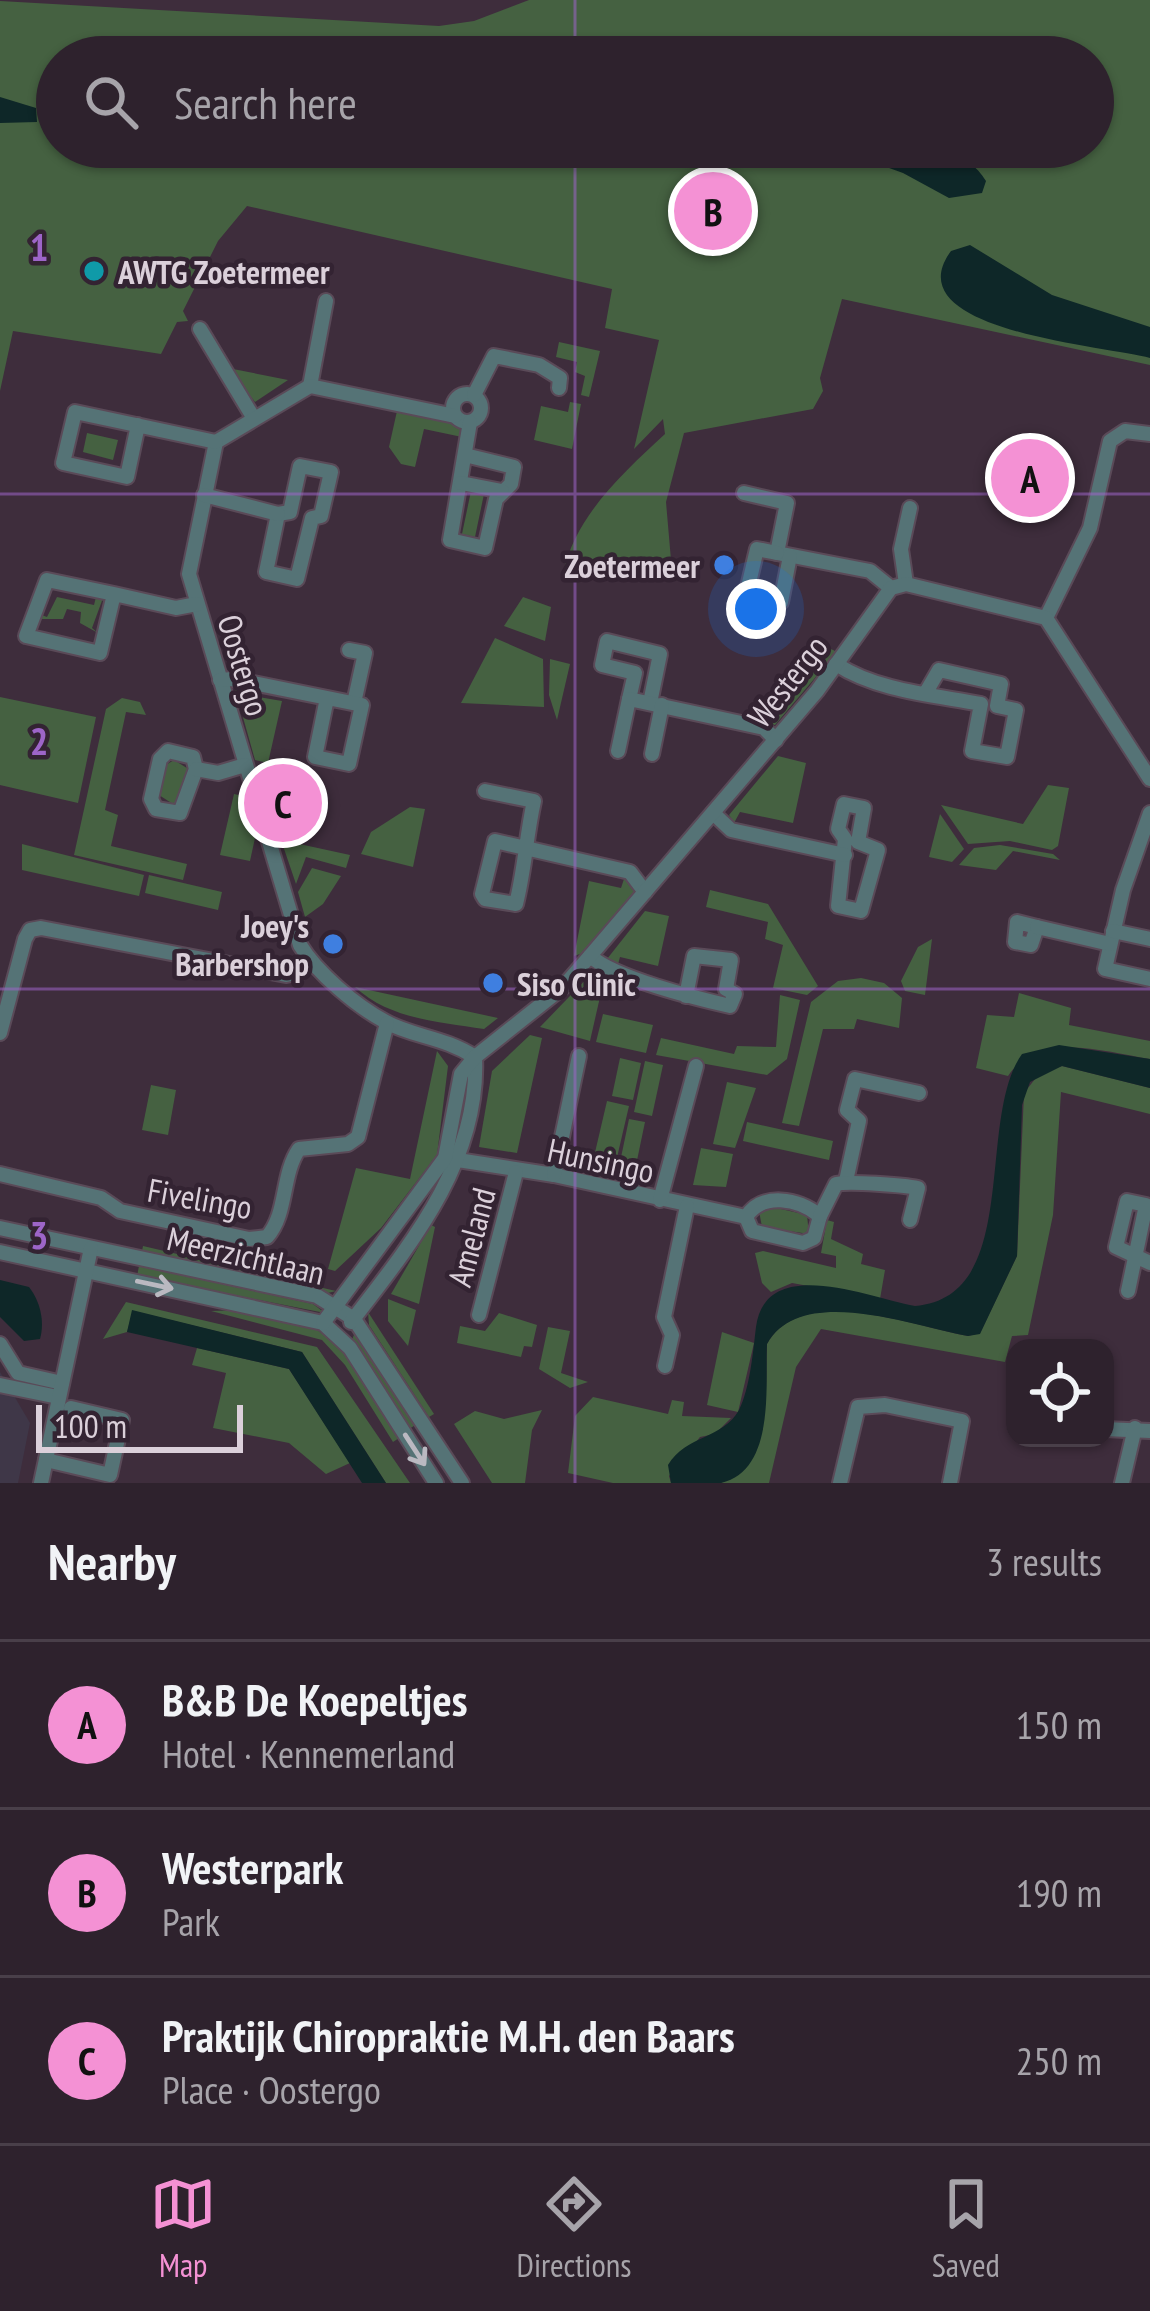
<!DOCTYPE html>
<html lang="en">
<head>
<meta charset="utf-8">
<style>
	:root { --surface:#2e222d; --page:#362a35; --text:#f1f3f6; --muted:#a7a4aa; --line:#493f49; --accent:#f491d4 }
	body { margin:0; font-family:"PT Sans Narrow",sans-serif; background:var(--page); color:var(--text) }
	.controls { position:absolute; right:36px; bottom:36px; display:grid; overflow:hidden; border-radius:24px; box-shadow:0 3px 9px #0004 }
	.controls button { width:108px; height:108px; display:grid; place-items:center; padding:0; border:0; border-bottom:3px solid var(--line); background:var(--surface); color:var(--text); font:60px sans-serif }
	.scale { position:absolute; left:36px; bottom:30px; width:207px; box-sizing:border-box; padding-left:12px; border:6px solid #dbd0da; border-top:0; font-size:33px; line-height:42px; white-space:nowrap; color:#dbd0da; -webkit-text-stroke:9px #332332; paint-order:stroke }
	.you { position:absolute; left:756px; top:609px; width:42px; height:42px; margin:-30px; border:9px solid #fff; border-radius:50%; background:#1a73e8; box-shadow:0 0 0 18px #1a73e833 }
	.badge { display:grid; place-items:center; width:78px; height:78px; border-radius:50%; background:var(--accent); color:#111; font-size:39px; font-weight:700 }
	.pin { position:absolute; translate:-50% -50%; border:6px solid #fff; box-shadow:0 3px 12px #0006 }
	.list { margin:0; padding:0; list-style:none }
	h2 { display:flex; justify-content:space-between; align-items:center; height:156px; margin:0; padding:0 48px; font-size:51px }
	h2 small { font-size:39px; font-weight:400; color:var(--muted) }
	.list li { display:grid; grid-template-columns:78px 1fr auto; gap:36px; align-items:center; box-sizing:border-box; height:168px; padding:0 48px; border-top:3px solid var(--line) }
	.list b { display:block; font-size:45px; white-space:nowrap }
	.list p { margin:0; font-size:39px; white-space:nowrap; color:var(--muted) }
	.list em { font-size:39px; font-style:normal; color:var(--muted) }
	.icon { flex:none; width:66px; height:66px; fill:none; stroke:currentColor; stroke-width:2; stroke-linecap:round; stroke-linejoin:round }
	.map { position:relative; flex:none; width:1150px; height:1483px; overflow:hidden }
	.search { position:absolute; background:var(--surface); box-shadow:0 3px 9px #0004; left:36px; right:36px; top:36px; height:132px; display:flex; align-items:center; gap:30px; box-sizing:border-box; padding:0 42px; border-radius:66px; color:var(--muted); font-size:45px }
	.sheet { height:660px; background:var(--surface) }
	nav { display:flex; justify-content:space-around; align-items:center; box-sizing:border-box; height:168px; border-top:3px solid var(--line); background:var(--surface); font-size:33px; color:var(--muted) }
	nav a { display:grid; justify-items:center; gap:6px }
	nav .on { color:var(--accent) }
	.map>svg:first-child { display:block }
	.commercial { fill:#3f3748 }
	.green { fill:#456141; fill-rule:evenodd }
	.water { fill:#0e2728 }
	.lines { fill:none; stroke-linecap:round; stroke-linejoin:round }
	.minor-casing { stroke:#5a4a58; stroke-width:18 }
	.minor { stroke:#557376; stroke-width:14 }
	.oneway { stroke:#bab9c1 }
	.grid { fill:none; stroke:#9d65c8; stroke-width:3; stroke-opacity:0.55 }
	.culture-dot { fill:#0f9aa8; stroke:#332332; stroke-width:4.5 }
	.shop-dot { fill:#3f7fe0; stroke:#332332; stroke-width:4.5 }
	.labels { text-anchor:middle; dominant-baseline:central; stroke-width:9; stroke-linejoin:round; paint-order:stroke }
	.poi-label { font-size:33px; font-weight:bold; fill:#dbd0da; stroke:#332332; text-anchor:start }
	.street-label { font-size:33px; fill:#dbd0da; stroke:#332332 }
	.grid-label { font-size:39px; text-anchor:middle; font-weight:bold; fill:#9d65c8; stroke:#332332; stroke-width:9; stroke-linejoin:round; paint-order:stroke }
</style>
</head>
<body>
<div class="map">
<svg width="1150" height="1483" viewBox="0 0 1150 1483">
	<rect width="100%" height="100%" fill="#3e2d3c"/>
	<path class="commercial" d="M0,1372L30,1423L18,1483H0Z"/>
	<g class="green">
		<path d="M529,0H1150V365L842,299L820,378L823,391L813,409L684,433L666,502L671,560L611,557L595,569L563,573C576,515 623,473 665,434L663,419L634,449L659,340L605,328L612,289L247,206L218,241L183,311L188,321L177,322L161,354L13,331L0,391V1L439,26L474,21ZM57,57H1093V147H57Z"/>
		<path d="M559,342L600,351L589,397L581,395L585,376L575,372L577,362L556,357Z"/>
		<path d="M228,368L288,380L255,402Z"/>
		<path d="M570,402L581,404L572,449L534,440L541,406L568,412Z"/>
		<path d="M397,411L460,425L462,437L424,429L415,467L401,464L389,447Z"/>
		<path d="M87,433L118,440L113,460L83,452Z"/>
		<path d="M471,491L484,494L475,537L462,534Z"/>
		<path d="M57,597L94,605L96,597L103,598L92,628L98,633L80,623L81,612L67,609L63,619H38L39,614L47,617Z"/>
		<path d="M523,597L551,607L545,641L504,626Z"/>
		<path d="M495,638L543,659L544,707L461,703Z"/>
		<path d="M831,649L837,652L775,725L768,724L780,683L801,688Z"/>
		<path d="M550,659L570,664L557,720L549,695Z"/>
		<path d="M242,685L241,694L282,701L268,763L255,760L235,689Z"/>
		<path d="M0,697L96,717L78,803L0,785Z"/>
		<path d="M122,698L140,702L146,715L126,712L105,810L118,815L111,846L187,864L183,880L74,855L106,709Z"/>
		<path d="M778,756L806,763L793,823L740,812L734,823L729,815Z"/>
		<path d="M174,760L190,770L176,806L159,795L166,765Z"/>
		<path d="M1048,785L1069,788L1058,846L1052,850L1010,841L968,844L941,805L1023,824Z"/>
		<path d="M234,794L243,796L255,838L250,861L220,855Z"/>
		<path d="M410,807L425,809L413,867L361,854L371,832Z"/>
		<path d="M940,814L964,849L952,862L929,857Z"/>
		<path d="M281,840L350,855L346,868L306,857L296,884Z"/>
		<path d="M22,844L144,875L139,896L22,870Z"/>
		<path d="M1000,845L1053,854L1060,860L1013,851L996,870L959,865L974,848Z"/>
		<path d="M312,868L341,876L323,904L305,917L298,892Z"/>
		<path d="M149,875L222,892L218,910L145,893Z"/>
		<path d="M624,879L636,890L583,953L574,956L589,881L621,888Z"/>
		<path d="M710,890L768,904L818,986L807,995L773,988L783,945L765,939L768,922L706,907Z"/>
		<path d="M645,911L669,916L658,966L620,957L617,968L607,959Z"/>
		<path d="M932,939L925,995L905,991L901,981L918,947Z"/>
		<path d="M596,969L605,975L590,1041L540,1027Z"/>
		<path d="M861,978L884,983L902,998L899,1028L857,1019L854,1029H823L799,1126L782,1123L811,1002L838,981Z"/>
		<path d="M355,987L498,1018L484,1029C439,1022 389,1019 355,987Z"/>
		<path d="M1019,993L1071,1008L1069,1025L1150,1041V1059C1104,1052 1038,1030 1008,1076L976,1068L987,1015L1014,1017Z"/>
		<path d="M780,995L800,1000L787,1059L767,1075L656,1055L661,1038L734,1054L737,1046L776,1047Z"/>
		<path d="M603,1014L653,1025L646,1053L596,1042Z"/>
		<path d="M530,1035L542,1038L517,1153L479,1147L492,1071Z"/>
		<path d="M437,1051L448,1066L437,1155L381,1228L335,1271L328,1269L356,1168L410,1179Z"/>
		<path d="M620,1058L641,1063L633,1100L612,1096Z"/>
		<path d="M645,1061L663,1065L652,1116L634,1112Z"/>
		<path d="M1062,1066L1150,1088V1114L1061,1092L1053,1215L1028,1335L1012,1336L1005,1362L821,1329L796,1367L769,1483H721C773,1455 765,1395 767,1344C801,1282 912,1326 968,1336L980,1333L1017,1256L1024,1093L1039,1074Z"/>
		<path d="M727,1082L756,1088L735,1148L713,1144Z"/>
		<path d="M151,1085L176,1090L168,1135L142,1130Z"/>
		<path d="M607,1101L629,1106L615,1166L593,1161Z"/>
		<path d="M629,1119L645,1122L635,1170L619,1167Z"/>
		<path d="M747,1122L833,1141L829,1160L743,1141Z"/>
		<path d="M701,1148L733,1154L726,1187L693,1185Z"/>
		<path d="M768,1206L807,1215L809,1234L762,1227L759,1211Z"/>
		<path d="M827,1220L834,1222L831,1239L863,1254L861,1264L885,1270L880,1299L792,1283L771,1292L762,1283L755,1253L763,1251L836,1268V1256L821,1253Z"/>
		<path d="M431,1225L435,1227L419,1304L391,1294Z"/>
		<path d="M143,1246L336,1291L324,1294L142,1251Z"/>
		<path d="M139,1266L313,1304L325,1313L137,1276Z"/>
		<path d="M388,1299L416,1310L408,1346L388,1321Z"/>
		<path d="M126,1302L317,1347L410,1483H386L302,1352L133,1311L127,1332L103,1339Z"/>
		<path d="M242,1310L317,1330L338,1344L399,1438L393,1442L345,1365L322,1340L211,1311Z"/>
		<path d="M368,1312L434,1414L429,1417L369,1325Z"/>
		<path d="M499,1313L537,1325L532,1347L524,1346L521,1357L457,1343L460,1326L485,1331Z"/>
		<path d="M548,1327L570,1331L561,1373L588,1382L570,1388L539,1369Z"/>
		<path d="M356,1330L417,1424L409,1429L351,1342Z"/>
		<path d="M722,1332L754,1343L738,1412L707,1405Z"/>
		<path d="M197,1348L289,1369L350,1463L326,1474L289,1443L213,1428L226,1373L192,1365Z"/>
		<path d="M593,1397L668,1414L672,1400L684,1402L682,1416L731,1418L715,1434L700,1437L669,1476L671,1483H613L568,1473L575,1416Z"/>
		<path d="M542,1410L532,1430L525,1483H492L454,1424L475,1411L504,1419Z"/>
	</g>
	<g class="water">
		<path d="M0,97L36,108L37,122L0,123Z"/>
		<path d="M831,147C882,147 955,131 986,181L982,193L949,198L903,173Z"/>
		<path d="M970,245L1052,295L1150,327V358C1107,346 892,331 951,251Z"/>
		<path d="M1059,1045L1150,1059V1088L1062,1066L1030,1082L1022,1105L1017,1256L980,1334L968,1336C912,1326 801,1283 767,1344C765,1385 776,1470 721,1483C706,1483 686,1483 671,1483L668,1465C686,1435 723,1439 739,1410C750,1388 753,1352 756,1327C766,1254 867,1297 915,1306C1023,1297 975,1120 1022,1054Z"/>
		<path d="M0,1280L29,1287C40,1301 45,1321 40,1339L24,1341L0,1317Z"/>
		<path d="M132,1310L302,1352L386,1483H362L289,1369L127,1332Z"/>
	</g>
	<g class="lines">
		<defs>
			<g id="minor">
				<path d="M200,329L253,417"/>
				<path d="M310,386L326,301"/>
				<circle cx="467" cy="408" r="14"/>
				<path d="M474,395L494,356L539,365L560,378L559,388"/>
				<path d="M455,416L310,386L216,442L189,574L300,945C317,973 356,1006 386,1022C414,1037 444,1037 475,1057"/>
				<path d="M138,425L127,477L63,463L75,412L216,442"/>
				<path d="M465,455L514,467L511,484L496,499L485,548L450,540L470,422"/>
				<path d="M300,466L331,472L321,516L312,518L297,579L266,572L278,514L290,512Z"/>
				<path d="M461,483L502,491"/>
				<path d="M744,493L787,503L777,553L870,571L891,588"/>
				<path d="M204,495L278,514"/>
				<path d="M906,584L901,549L910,508"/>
				<path d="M748,587L757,549L777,553"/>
				<path d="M114,594L47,580L26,636L100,653L114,594L176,608L197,604"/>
				<path d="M781,602L790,556"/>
				<path d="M1046,618L1090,528L1110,441L1125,431L1150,434"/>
				<path d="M349,650L365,653L354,703"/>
				<path d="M836,664C877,691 934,695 981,704L972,751L1007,757L1016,710L997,706L1001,684L939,670L925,694"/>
				<path d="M220,680L233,679L362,705L349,764L315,757L327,698"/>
				<path d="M629,699L635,673L602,665L607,641L660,654L650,703"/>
				<path d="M168,751L193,757L196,769L180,813L156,809L151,799L160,759Z"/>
				<path d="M618,751L629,699L764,728L776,740"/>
				<path d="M652,754L662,705"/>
				<path d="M196,769L218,773L245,765"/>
				<path d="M485,791L534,801C526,837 525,868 516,904L485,899L482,894L495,841L630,872L645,892"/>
				<path d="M844,804L864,808L858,842L878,850L861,911L838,906L845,839L838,829Z"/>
				<path d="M713,813L731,830L845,855"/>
				<path d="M1150,813L1123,890L1105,969L1150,979"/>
				<path d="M1017,922L1037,927L1031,945L1015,942Z"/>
				<path d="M1037,927L1110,944"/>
				<path d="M1113,931L1150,939"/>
				<path d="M590,956C615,978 695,998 730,1006L735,994L726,989L731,960L694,956L686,996"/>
				<path d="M0,1033L25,939L30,930L41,928L286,975L301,972L310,961"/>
				<path d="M445,1158L554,1175L746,1217L752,1231L803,1243L814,1238L820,1216C798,1198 762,1192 746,1217"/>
				<path d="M0,1174L101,1198L120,1211L249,1239L267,1237C288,1213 281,1175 299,1149L348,1144L358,1137L387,1023"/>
				<path d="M554,1175L579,1056"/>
				<path d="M846,1181L859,1121L847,1110L855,1079L919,1093"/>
				<path d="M660,1200L696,1066"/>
				<path d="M820,1216L836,1184C848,1181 904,1185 918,1188L910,1220"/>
				<path d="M0,1228L317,1296L354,1319L462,1483"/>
				<path d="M0,1252L323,1323L350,1348L436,1483"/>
				<path d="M1128,1291L1146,1205L1127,1201L1116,1247L1150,1263"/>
				<path d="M479,1315L516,1172"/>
				<path d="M351,1322C412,1243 480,1160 475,1057"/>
				<path d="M323,1323L445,1158L461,1074L475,1057L562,988L590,956L817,691L891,588L906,584L1046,618L1150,779"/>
				<path d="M0,1344L18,1373L62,1383"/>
				<path d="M665,1366L672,1335L664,1317L687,1206"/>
				<path d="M0,1385L58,1397"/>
				<path d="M1105,1429L1150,1431"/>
				<path d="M46,1460L110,1475L122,1420L71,1408"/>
				<path d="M41,1483L91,1248"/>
				<path d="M840,1483L858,1407L885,1405L962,1421L950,1483"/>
				<path d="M1122,1483L1135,1428"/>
			</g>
		</defs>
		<use href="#minor" class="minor-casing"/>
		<use href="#minor" class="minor"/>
	</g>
	<defs><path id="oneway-shaft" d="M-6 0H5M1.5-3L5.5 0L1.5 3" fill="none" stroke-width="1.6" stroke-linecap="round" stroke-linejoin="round" transform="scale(3)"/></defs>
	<g class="oneway">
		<use href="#oneway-shaft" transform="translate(155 1285) rotate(12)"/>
		<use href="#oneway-shaft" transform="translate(415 1450) rotate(57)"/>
	</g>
	<path class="grid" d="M575,0V57M575,147V1483M0,494H1150M0,989H1150"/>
	<circle class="culture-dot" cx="94" cy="271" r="12"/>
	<g class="shop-dot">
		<circle cx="724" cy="565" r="12"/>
		<circle cx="333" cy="944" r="12"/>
		<circle cx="493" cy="983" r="12"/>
	</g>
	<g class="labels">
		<g class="poi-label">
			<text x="118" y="271">AWTG Zoetermeer</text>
			<text x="700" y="565" text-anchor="end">Zoetermeer</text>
			<text x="309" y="925" text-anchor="end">Joey's<tspan x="309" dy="38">Barbershop</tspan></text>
			<text x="517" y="983">Siso Clinic</text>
		</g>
		<g class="street-label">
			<text transform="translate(244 665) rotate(73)">Oostergo</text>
			<text transform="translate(787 681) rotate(-52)">Westergo</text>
			<text transform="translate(601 1160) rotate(12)">Hunsingo</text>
			<text transform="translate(200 1198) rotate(10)">Fivelingo</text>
			<text transform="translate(471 1237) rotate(-75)">Ameland</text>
			<text transform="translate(246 1255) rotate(13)">Meerzichtlaan</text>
		</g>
	</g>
	<g class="grid-label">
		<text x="39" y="261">1</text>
		<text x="39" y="755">2</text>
		<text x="39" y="1249">3</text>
	</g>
</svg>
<div class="controls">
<button><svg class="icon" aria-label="locate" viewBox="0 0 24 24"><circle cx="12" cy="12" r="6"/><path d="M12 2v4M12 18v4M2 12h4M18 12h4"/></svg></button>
</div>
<div class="scale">100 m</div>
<div class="you"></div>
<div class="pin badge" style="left:1030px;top:478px">A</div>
<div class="pin badge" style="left:713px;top:211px">B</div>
<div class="pin badge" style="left:283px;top:803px">C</div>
<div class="search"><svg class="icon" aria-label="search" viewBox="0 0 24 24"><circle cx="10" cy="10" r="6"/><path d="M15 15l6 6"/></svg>Search here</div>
</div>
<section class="sheet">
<h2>Nearby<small>3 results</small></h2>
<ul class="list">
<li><span class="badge">A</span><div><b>B&amp;B De Koepeltjes</b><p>Hotel · Kennemerland</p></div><em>150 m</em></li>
<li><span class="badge">B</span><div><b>Westerpark</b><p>Park</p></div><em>190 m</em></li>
<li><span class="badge">C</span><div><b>Praktijk Chiropraktie M.H. den Baars</b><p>Place · Oostergo</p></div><em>250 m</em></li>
</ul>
</section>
<nav>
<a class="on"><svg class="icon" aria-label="map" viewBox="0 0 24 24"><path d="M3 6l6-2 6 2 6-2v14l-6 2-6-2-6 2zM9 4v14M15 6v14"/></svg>Map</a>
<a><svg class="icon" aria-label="directions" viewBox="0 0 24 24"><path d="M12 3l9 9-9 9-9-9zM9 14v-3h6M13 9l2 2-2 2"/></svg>Directions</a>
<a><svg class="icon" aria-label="saved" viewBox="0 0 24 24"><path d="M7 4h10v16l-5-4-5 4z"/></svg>Saved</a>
</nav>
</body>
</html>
